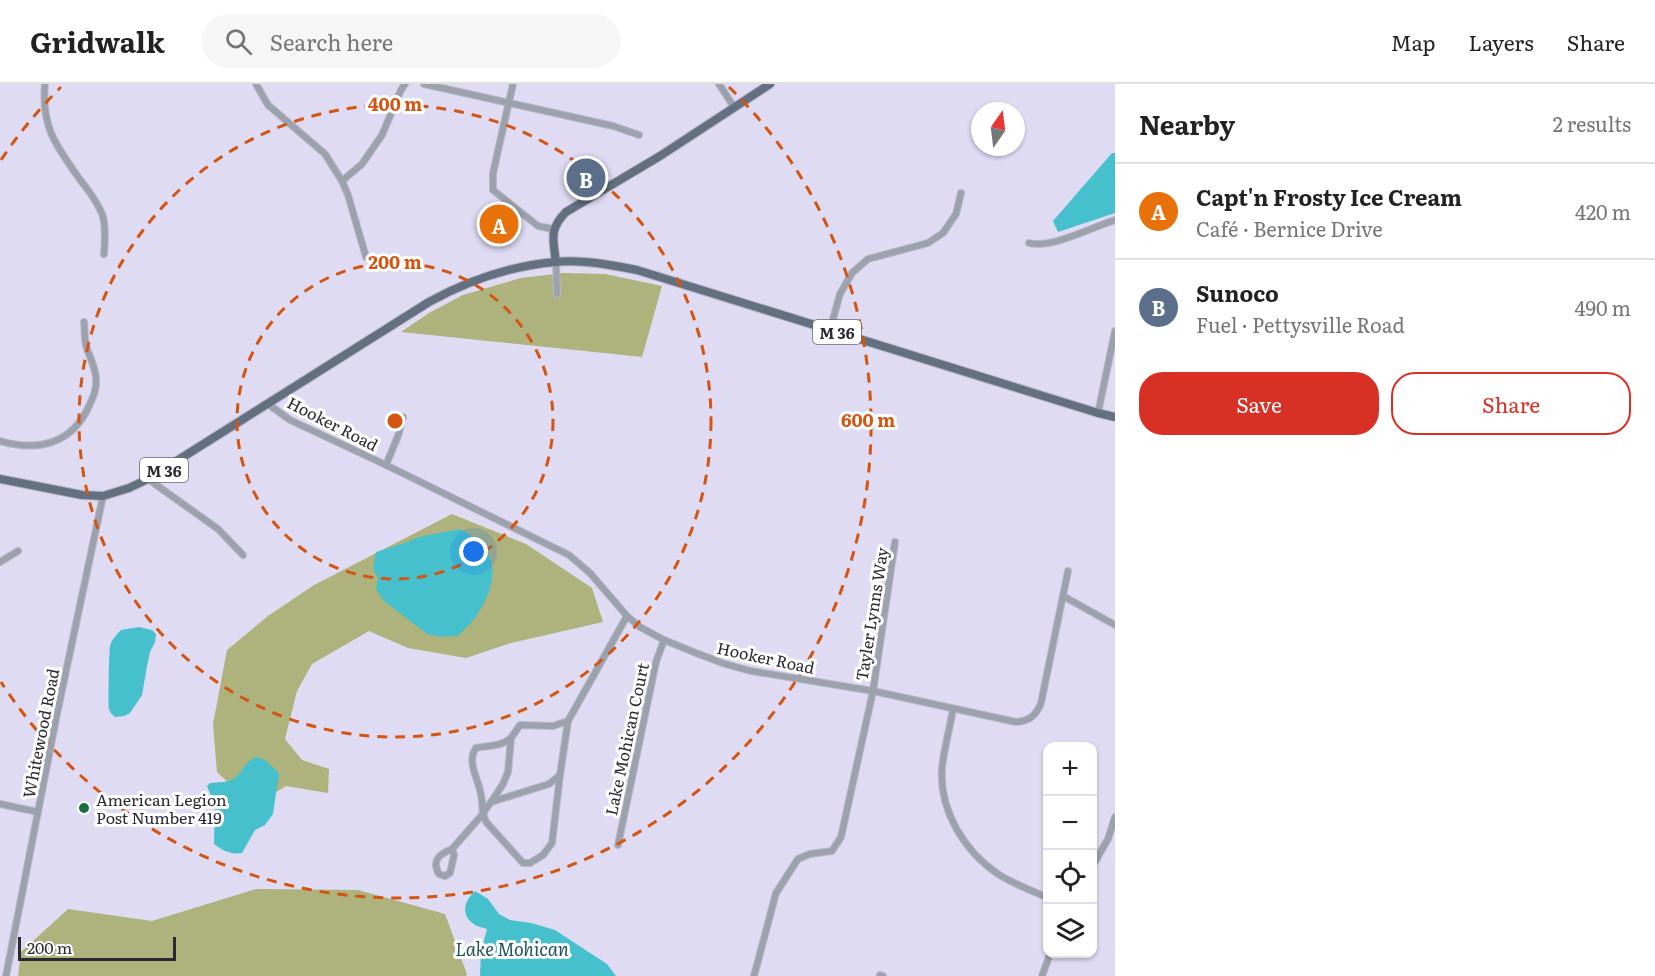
<!DOCTYPE html>
<html lang="en">
<head>
<meta charset="utf-8">
<style>
	:root { --surface:#fff; --page:#f6f6f6; --text:#222; --muted:#767676; --line:#e0e0e0; --accent:#d93025 }
	body { margin:0; font-family:Literata,serif; background:var(--page); color:var(--text) }
	.controls { position:absolute; right:18px; bottom:18px; display:grid; overflow:hidden; border-radius:12px; box-shadow:0 2px 4px #0004 }
	.controls button { width:54px; height:54px; display:grid; place-items:center; padding:0; border:0; border-bottom:2px solid var(--line); background:var(--surface); color:var(--text); font:30px sans-serif }
	.compass { position:absolute; left:971px; top:18px; width:54px; height:54px; border-radius:50%; background:var(--surface); box-shadow:0 2px 4px #0004; rotate:14deg }
	.scale { position:absolute; left:18px; bottom:15px; width:158px; box-sizing:border-box; padding-left:6px; border:3px solid #2a2932; border-top:0; font-size:16px; line-height:21px; white-space:nowrap; color:#2a2932; -webkit-text-stroke:4px #fff; paint-order:stroke }
	.you { position:absolute; left:474px; top:468px; width:21px; height:21px; margin:-15px; border:4px solid #fff; border-radius:50%; background:#1a73e8; box-shadow:0 0 0 9px #1a73e833 }
	.badge { display:grid; place-items:center; width:39px; height:39px; border-radius:50%; background:var(--accent); color:#fff; font-size:20px; font-weight:700 }
	.pin { position:absolute; translate:-50% -50%; border:3px solid #fff; box-shadow:0 2px 6px #0006 }
	.list { margin:0; padding:0; list-style:none }
	h2 { display:flex; justify-content:space-between; align-items:center; height:78px; margin:0; padding:0 24px; font-size:26px }
	h2 small { font-size:20px; font-weight:400; color:var(--muted) }
	.list li { display:grid; grid-template-columns:39px 1fr auto; gap:18px; align-items:center; box-sizing:border-box; height:96px; padding:0 24px; border-top:2px solid var(--line) }
	.list b { display:block; font-size:22px; white-space:nowrap }
	.list p { margin:0; font-size:20px; white-space:nowrap; color:var(--muted) }
	.list em { font-size:20px; font-style:normal; color:var(--muted) }
	.actions { display:flex; gap:12px; padding:18px 24px }
	.actions a { flex:1; padding:14px 0; border:2px solid var(--accent); border-radius:24px; text-align:center; font-size:21px; color:var(--accent) }
	.actions .main { background:var(--accent); color:#fff }
	.icon { flex:none; width:33px; height:33px; fill:none; stroke:currentColor; stroke-width:2; stroke-linecap:round; stroke-linejoin:round }
	.map { position:relative; flex:none; width:1115px; height:892px; overflow:hidden }
	header { display:flex; align-items:center; gap:36px; box-sizing:border-box; height:84px; padding:0 30px; background:var(--surface); border-bottom:2px solid var(--line) }
	header strong { font-size:28px }
	nav { display:flex; gap:33px; margin-inline-start:auto; font-size:21px }
	.search { width:420px; height:54px; background:var(--page); display:flex; align-items:center; gap:15px; box-sizing:border-box; padding:0 21px; border-radius:33px; color:var(--muted); font-size:22px }
	main { display:flex }
	aside { flex:1; background:var(--surface) }
	.map>svg:first-child { display:block }
	.green { fill:#aeb27c }
	.water { fill:#45c0cc }
	.lines { fill:none; stroke-linecap:round; stroke-linejoin:round }
	.minor-casing { stroke:#bab7cc; stroke-width:8 }
	.major-casing { stroke:#bab7cc; stroke-width:10 }
	.minor { stroke:#9ba2ab; stroke-width:6 }
	.major { stroke:#63707f; stroke-width:8 }
	.ring { fill:none; stroke:#d55410; stroke-width:3; stroke-dasharray:10 8 }
	.poi-dot { fill:#196f42; stroke:#fff; stroke-width:2 }
	.labels { text-anchor:middle; dominant-baseline:central; stroke-width:6; stroke-linejoin:round; paint-order:stroke }
	.shield { fill:#fff; stroke:#6a6970; stroke-width:1.5 }
	.shield-label { font-size:15px; font-weight:bold; fill:#2a2932 }
	.street-label { font-size:16px; fill:#2a2932; stroke:#fff }
	.poi-label { font-size:16px; fill:#2a2932; stroke:#fff; text-anchor:start }
	.water-label { font-size:18px; font-style:italic; fill:#1f5358; stroke:#fff }
	.centre { fill:#d55410; stroke:#fff; stroke-width:3 }
	.ring-label { font-size:18px; text-anchor:middle; font-weight:bold; fill:#d55410; stroke:#fff; stroke-width:6; stroke-linejoin:round; paint-order:stroke }
</style>
</head>
<body>
<header>
<strong>Gridwalk</strong>
<div class="search"><svg class="icon" aria-label="search" viewBox="0 0 24 24"><circle cx="10" cy="10" r="6"/><path d="M15 15l6 6"/></svg>Search here</div>
<nav><a>Map</a><a>Layers</a><a>Share</a></nav>
</header>
<main>
<div class="map">
<svg width="1115" height="892" viewBox="0 0 1115 892">
	<rect width="100%" height="100%" fill="#dedbf3"/>
	<g class="green">
		<path d="M563,189L605,190L662,202L642,273L401,248L429,229L463,211L521,194Z"/>
		<path d="M452,430L526,460L592,504L603,538L511,559L466,574L408,564L369,547L312,580L297,607L285,655L302,676L329,685L328,709L286,702L253,722L217,688L213,640L227,566L268,532L314,501Z"/>
		<path d="M256,805L358,806L445,830L467,890L466,892H18L21,868L68,825L152,837Z"/>
	</g>
	<g class="water">
		<path d="M1112,69H1115V129L1058,148L1053,137Z"/>
		<path d="M460,445C500,466 500,496 477,531C472,539 464,545 458,552L441,553L427,550L384,517L376,505L378,494L373,484L376,468L405,459L419,453Z"/>
		<path d="M139,543L152,546L156,550L155,558L150,568L147,582L142,611L130,629L124,632L115,633C112,630 110,629 109,625C108,622 109,565 110,562C112,555 117,550 121,546Z"/>
		<path d="M257,673L265,676L279,689L273,730L265,741L255,746L242,769C232,771 221,766 214,760L215,722L207,702L210,699C218,698 228,699 235,694C243,687 246,676 257,673Z"/>
		<path d="M475,807L488,815L499,830L510,836L531,839L555,846L607,880L616,892H480L481,868L487,845C484,844 480,843 477,842C460,833 463,818 475,807Z"/>
	</g>
	<g class="lines">
		<defs>
			<g id="minor">
				<path d="M45,0C41,44 57,63 81,97C89,107 99,120 103,133C106,145 105,158 104,170"/>
				<path d="M256,0L268,21L325,70L342,97L348,111L366,173"/>
				<path d="M424,0L613,42L639,51"/>
				<path d="M513,0L493,89V106L538,142L553,145"/>
				<path d="M719,0L734,23"/>
				<path d="M342,97L362,80L382,51L401,6L405,0"/>
				<path d="M1029,159C1051,165 1092,143 1115,136"/>
				<path d="M556,178L557,210"/>
				<path d="M830,246L840,210L852,189L868,175L928,159L943,149L956,130L961,109"/>
				<path d="M268,320L290,336L386,381L569,471L590,489L627,532L640,543L664,556L696,569L725,580L751,587L873,607L1016,638C1029,637 1036,632 1041,619L1068,487"/>
				<path d="M1098,329L1115,247"/>
				<path d="M0,357C38,368 72,360 89,322C93,314 97,305 96,296C96,284 91,276 87,265C84,257 85,246 84,238"/>
				<path d="M386,381L398,352L403,333"/>
				<path d="M148,395L218,445L243,471"/>
				<path d="M0,478L18,467"/>
				<path d="M1063,512L1115,541"/>
				<path d="M953,625C950,644 944,664 942,684C939,726 964,767 998,790C1013,800 1031,806 1048,814"/>
				<path d="M511,654C500,663 489,661 476,664C466,678 479,696 481,711C484,723 480,728 487,739L523,779H530L543,771L552,759L560,691"/>
				<path d="M492,717L503,700L508,688L511,654L520,641L553,642L568,637"/>
				<path d="M0,720L38,728"/>
				<path d="M618,761L656,578L664,556"/>
				<path d="M452,765C440,770 431,776 439,790L445,792L450,789L454,771L452,765L482,731L491,718L549,700L560,691L568,637L627,532"/>
				<path d="M1092,783L1108,755L1115,733"/>
				<path d="M880,891L883,892"/>
				<path d="M6,892L57,630L103,412"/>
				<path d="M754,892L776,809L798,775L810,770L832,767L841,753L873,607L895,458"/>
				<path d="M1042,892L1050,870"/>
			</g>
			<g id="major">
				<path d="M556,178C553,155 549,145 566,128L660,72L770,0"/>
				<path d="M0,395L82,411L103,412L129,404L148,395L429,218C467,197 511,182 555,178C582,175 611,181 637,186L1098,329L1115,333"/>
			</g>
		</defs>
		<use href="#minor" class="minor-casing"/>
		<use href="#major" class="major-casing"/>
		<use href="#minor" class="minor"/>
		<use href="#major" class="major"/>
	</g>
	<g class="ring">
		<circle cx="395" cy="337" r="158"/>
		<circle cx="395" cy="337" r="316"/>
		<path d="M1 76A473 473 0 0 1 61 3M729 3A473 473 0 1 1 1 598"/>
	</g>
	<circle class="poi-dot" cx="84" cy="724" r="6"/>
	<g class="labels">
		<g class="shield">
			<rect x="813" y="236" width="48" height="24" rx="4.5"/>
			<rect x="140" y="374" width="48" height="24" rx="4.5"/>
		</g>
		<g class="shield-label">
			<text x="837" y="248">M 36</text>
			<text x="164" y="386">M 36</text>
		</g>
		<g class="street-label">
			<text transform="translate(333 339) rotate(27)">Hooker Road</text>
			<text transform="translate(871 530) rotate(-81)">Tayler Lynns Way</text>
			<text transform="translate(766 573) rotate(12)">Hooker Road</text>
			<text transform="translate(40 649) rotate(-79)">Whitewood Road</text>
			<text transform="translate(626 655) rotate(-78)">Lake Mohican Court</text>
		</g>
		<g class="poi-label">
			<text x="96" y="715">American Legion<tspan x="96" dy="18">Post Number 419</tspan></text>
		</g>
		<g class="water-label">
			<text x="512" y="864">Lake Mohican</text>
		</g>
	</g>
	<circle cx="395" cy="337" r="9" class="centre"/>
	<g class="ring-label">
		<text x="395" y="27">400 m</text>
		<text x="395" y="185">200 m</text>
		<text x="868" y="343">600 m</text>
	</g>
</svg>
<div class="controls">
<button>+</button>
<button>−</button>
<button><svg class="icon" aria-label="locate" viewBox="0 0 24 24"><circle cx="12" cy="12" r="6"/><path d="M12 2v4M12 18v4M2 12h4M18 12h4"/></svg></button>
<button><svg class="icon" aria-label="layers" viewBox="0 0 24 24"><path d="M12 4l9 5-9 5-9-5zM3 14l9 5 9-5"/></svg></button>
</div>
<svg class="compass" viewBox="-18 -18 36 36"><path d="M0-13l5 13h-10z" fill="#e53935"/><path d="M0 13l5-13h-10z" fill="#767676"/></svg>
<div class="scale">200 m</div>
<div class="you"></div>
<div class="pin badge" style="left:499px;top:140px;background:#e8710a">A</div>
<div class="pin badge" style="left:586px;top:94px;background:#5c6f8a">B</div>
</div>
<aside>
<h2>Nearby<small>2 results</small></h2>
<ul class="list">
<li><span class="badge" style="background:#e8710a">A</span><div><b>Capt'n Frosty Ice Cream</b><p>Café · Bernice Drive</p></div><em>420 m</em></li>
<li><span class="badge" style="background:#5c6f8a">B</span><div><b>Sunoco</b><p>Fuel · Pettysville Road</p></div><em>490 m</em></li>
</ul>
<div class="actions"><a class="main">Save</a><a>Share</a></div>
</aside>
</main>
</body>
</html>
